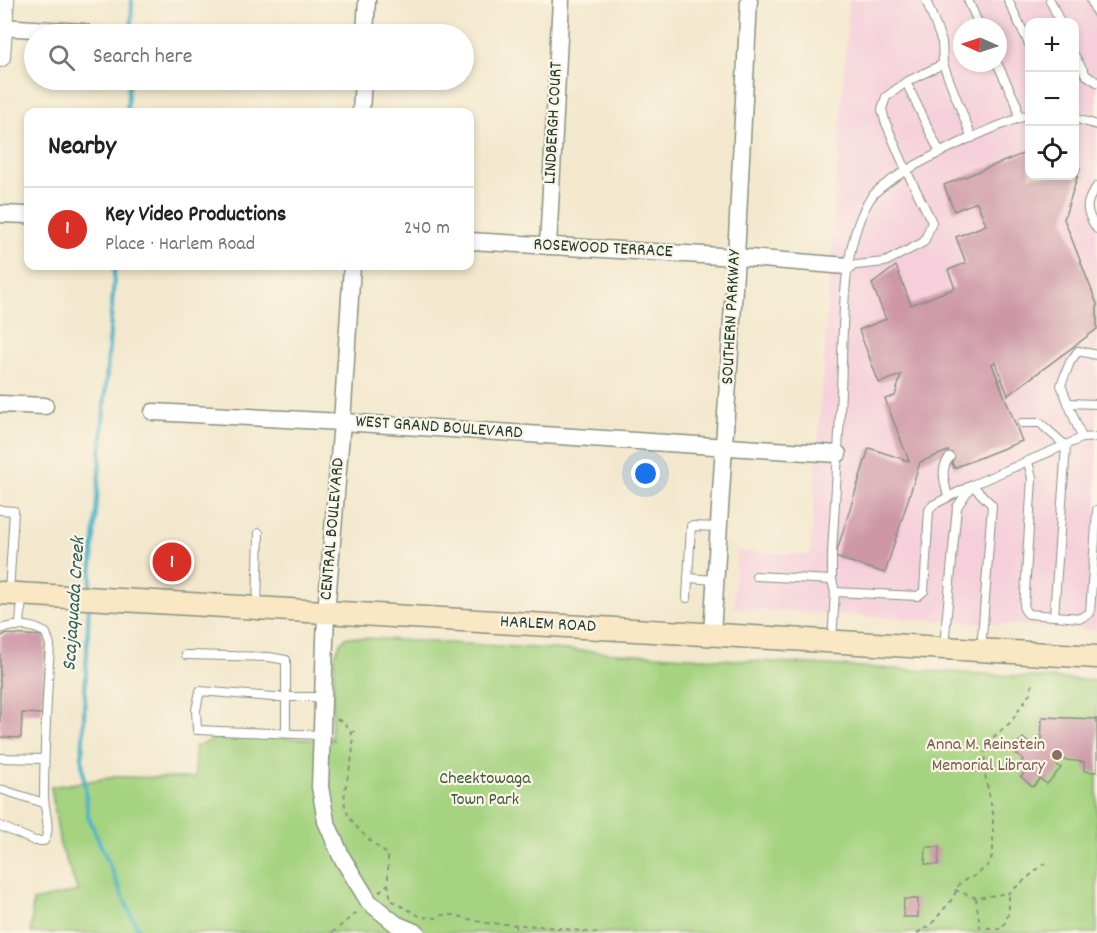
<!DOCTYPE html>
<html lang="en">
<head>
<meta charset="utf-8">
<style>
	:root { --surface:#fff; --page:#f2f2f2; --text:#222; --muted:#767676; --line:#e0e0e0; --accent:#d93025 }
	body { margin:0; font-family:Dekko,sans-serif; background:var(--page); color:var(--text) }
	.controls { position:absolute; right:18px; top:18px; display:grid; overflow:hidden; border-radius:12px; box-shadow:0 3px 9px #0003 }
	.controls button { width:54px; height:54px; display:grid; place-items:center; padding:0; border:0; border-bottom:2px solid var(--line); background:var(--surface); color:var(--text); font:30px sans-serif }
	.compass { position:absolute; left:953px; top:18px; width:54px; height:54px; border-radius:50%; background:var(--surface); box-shadow:0 3px 9px #0003; rotate:273deg }
	.you { position:absolute; left:646px; top:474px; width:21px; height:21px; margin:-15px; border:4px solid #fff; border-radius:50%; background:#1a73e8; box-shadow:0 0 0 9px #1a73e833 }
	.badge { display:grid; place-items:center; width:39px; height:39px; border-radius:50%; background:var(--accent); color:#fff; font-size:20px; font-weight:700 }
	.pin { position:absolute; translate:-50% -50%; border:3px solid #fff; box-shadow:0 2px 6px #0006 }
	.list { margin:0; padding:0; list-style:none }
	h2 { display:flex; justify-content:space-between; align-items:center; height:78px; margin:0; padding:0 24px; font-size:26px }
	h2 small { font-size:20px; font-weight:400; color:var(--muted) }
	.list li { display:grid; grid-template-columns:39px 1fr auto; gap:18px; align-items:center; box-sizing:border-box; height:84px; padding:0 24px; border-top:2px solid var(--line) }
	.list b { display:block; font-size:22px; white-space:nowrap }
	.list p { margin:0; font-size:20px; white-space:nowrap; color:var(--muted) }
	.list em { font-size:20px; font-style:normal; color:var(--muted) }
	.icon { flex:none; width:33px; height:33px; fill:none; stroke:currentColor; stroke-width:2; stroke-linecap:round; stroke-linejoin:round }
	.map { position:relative; flex:none; width:1097px; height:933px; overflow:hidden }
	.search { position:absolute; background:var(--surface); box-shadow:0 3px 9px #0003; left:24px; top:24px; width:450px; height:66px; display:flex; align-items:center; gap:15px; box-sizing:border-box; padding:0 21px; border-radius:33px; color:var(--muted); font-size:22px }
	.panel { position:absolute; background:var(--surface); box-shadow:0 3px 9px #0003; left:24px; top:108px; width:450px; height:162px; border-radius:12px }
	.map>svg:first-child { display:block }
	.built { fill:#f5cfdc; fill-rule:evenodd }
	.green { fill:#a5d380; stroke:#62885a; stroke-width:1.5 }
	.lines { fill:none; stroke-linecap:round; stroke-linejoin:round }
	.stream { stroke:#4ab3c8; stroke-width:4 }
	.building { fill:#cd97a7 }
	.service-casing { stroke:#899280; stroke-width:10 }
	.minor-casing { stroke:#899280; stroke-width:19 }
	.tertiary-casing { stroke:#899280; stroke-width:22 }
	.secondary-casing { stroke:#899280; stroke-width:25 }
	.path { stroke:#899280; stroke-width:2; stroke-dasharray:4.5 4.5; stroke-linecap:butt }
	.service { stroke:#fff; stroke-width:8 }
	.minor { stroke:#fff; stroke-width:16 }
	.tertiary { stroke:#fff; stroke-width:20 }
	.secondary { stroke:#fae7c3; stroke-width:22 }
	.education-dot { fill:#8d6e63; stroke:#fcf5e5; stroke-width:2 }
	.labels { text-anchor:middle; dominant-baseline:central; stroke-width:4.5; stroke-linejoin:round; paint-order:stroke }
	.street-label { font-size:18px; fill:#1f3d34; stroke:#fcf5e5 }
	.education-label { font-size:18px; fill:#785e54; stroke:#fcf5e5; text-anchor:end }
	.park-label { font-size:18px; fill:#3a5b43; stroke:#fcf5e5 }
	.water-label { font-size:20px; font-style:italic; fill:#2c6060; stroke:#fcf5e5 }
</style>
</head>
<body>
<div class="map">
<svg width="1097" height="933" viewBox="0 0 1097 933">
	<rect width="100%" height="100%" fill="#fcf5e5"/>
	<filter id="ink" filterUnits="userSpaceOnUse"><feTurbulence type="fractalNoise" baseFrequency=".0167" numOctaves="2"/><feDisplacementMap in="SourceGraphic" scale="12" xChannelSelector="R" yChannelSelector="G"/><feConvolveMatrix kernelMatrix="1 2 1 2 8 2 1 2 1" color-interpolation-filters="sRGB"/></filter>
	<filter id="wash" filterUnits="userSpaceOnUse"><feTurbulence type="fractalNoise" baseFrequency=".008" numOctaves="4" result="noise"/><feDisplacementMap in="SourceGraphic" scale="24" xChannelSelector="R" yChannelSelector="G"/><feGaussianBlur stdDeviation="1.35" result="paint"/><feColorMatrix in="noise" values="0 0 0 0 0 0 0 0 0 0 0 0 0 0 0 0 0 1.4 0 .05"/><feComposite in="paint" operator="in"/></filter>
	<g filter="url(#wash)">
		<rect width="100%" height="100%" fill="#f3e8cd"/>
		<path class="built" d="M849,0H1097V630L733,608L737,551L810,555ZM1030,22H1074V176H1030ZM962,27H998V63H962Z"/>
		<path class="green" d="M347,637L1097,681V933H31L33,901L78,891L60,845L51,787L116,777L195,778V747L223,736L335,740L331,739L335,655L341,642Z"/>
		<g class="lines">
			<g class="stream">
				<path d="M131,34L132,0"/>
				<path d="M127,112L129,80"/>
				<path d="M90,591L115,266"/>
				<path d="M89,604L82,761L88,816L132,917L141,933"/>
			</g>
		</g>
		<g id="blocks">
			<g class="building">
				<path d="M1030,151V176H1074V164L1080,168L1064,219L1097,304V329L1008,395L995,362L992,364L1022,441L954,468L948,451L920,462L885,573L835,557L869,448L909,461L885,399L895,396L901,375L879,383L859,330L886,319L872,284L896,266L911,305L955,288L948,270L966,263L956,237L986,225L977,202L954,211L944,185Z"/>
				<path d="M164,549L182,550L181,574L162,573Z"/>
				<path d="M5,634L46,636L42,714L22,713L21,738L0,737V637Z"/>
				<path d="M1042,717L1097,719V772L1084,771V762L1057,759L1054,763L1061,768L1047,784L1040,779L1033,787L1021,777L1027,769L1020,763L1023,760L1012,750L1023,738L1033,747L1035,745L1041,750Z"/>
				<path d="M926,847H939L938,865L925,864Z"/>
				<path d="M904,899H918V917H903Z"/>
			</g>
		</g>
	</g>
	<g filter="url(#ink)">
		<use href="#blocks" fill-opacity="0" stroke="#899280" stroke-width="1.5"/>
		<g class="lines">
			<defs>
				<g id="service">
					<path d="M926,0L942,42L943,64L972,138"/>
					<path d="M968,0L980,27"/>
					<path d="M1008,0L1030,46"/>
					<path d="M1050,0L1060,22"/>
					<path d="M1091,0L1097,14"/>
					<path d="M1074,55L1086,75L1097,82"/>
					<path d="M997,63L1017,105L1018,118"/>
					<path d="M906,82L940,153"/>
					<path d="M1074,118L1097,125"/>
					<path d="M1097,186C1084,204 1085,211 1097,229"/>
					<path d="M847,266L885,262L924,242L932,222L906,170L885,121L882,109L886,97L906,82L943,64"/>
					<path d="M1068,403L1097,404"/>
					<path d="M1022,423H1040L1066,446L1054,616"/>
					<path d="M1082,438L1061,385L1070,362L1078,351L1097,355"/>
					<path d="M1028,462L1032,478L1024,609L1028,614L1081,618L1090,613L1097,510"/>
					<path d="M948,497C945,483 939,469 950,457"/>
					<path d="M0,510L14,511L9,593"/>
					<path d="M756,576L832,580"/>
					<path d="M688,578L716,580"/>
					<path d="M835,592L918,596L924,591L929,510L933,505L972,485L1082,438L1097,437"/>
					<path d="M687,598L691,526L719,527"/>
					<path d="M257,608L259,533"/>
					<path d="M20,625L22,596"/>
					<path d="M0,629C17,624 30,624 46,633L50,645C47,696 44,746 44,796C44,810 52,829 44,841H35L0,826"/>
					<path d="M832,642L835,592L832,580V554C835,499 839,445 841,390C844,333 839,248 870,199C887,173 998,123 1030,115"/>
					<path d="M944,646L957,507L972,485L992,505L981,651"/>
					<path d="M186,655L269,657L286,660V733"/>
					<path d="M321,735L197,730L196,710L200,691L273,697H322"/>
					<path d="M0,758L44,759"/>
					<path d="M0,789L44,803"/>
				</g>
				<g id="minor">
					<path d="M0,27L84,32"/>
					<path d="M365,34L367,0"/>
					<path d="M361,112L363,80"/>
					<path d="M0,214L28,215"/>
					<path d="M470,241L736,257L847,266"/>
					<path d="M548,246L561,0"/>
					<path d="M352,266L342,422L326,613L320,787L326,821L341,856L369,902L396,924L417,933"/>
					<path d="M0,404L45,406"/>
					<path d="M153,412L342,422L838,454"/>
					<path d="M712,634L736,257L749,0"/>
				</g>
				<path id="tertiary" d="M0,57L4,0"/>
				<path id="secondary" d="M0,593L1097,657"/>
			</defs>
			<use href="#service" class="service-casing"/>
			<use href="#minor" class="minor-casing"/>
			<use href="#tertiary" class="tertiary-casing"/>
			<use href="#secondary" class="secondary-casing"/>
			<g class="path">
				<path d="M337,719C372,736 337,782 346,810C353,828 374,844 388,855V884L391,900L421,917L436,918L443,915H454L485,923L541,926L597,933"/>
				<path d="M351,734L358,728"/>
				<path d="M955,890L976,898L1009,893L1045,863"/>
				<path d="M379,892L388,884"/>
				<path d="M976,898L980,927L1001,929C1010,918 1009,907 1009,894"/>
				<path d="M516,924V933"/>
				<path d="M332,933L357,912"/>
				<path d="M917,933L930,926L953,898L960,882L977,875L990,863L993,852V813L984,770L985,753L990,740L1011,722L1030,693L1033,682"/>
			</g>
			<use href="#service" class="service"/>
			<use href="#minor" class="minor"/>
			<use href="#tertiary" class="tertiary"/>
			<use href="#secondary" class="secondary"/>
		</g>
	</g>
	<circle class="education-dot" cx="1057" cy="755" r="6"/>
	<g class="labels">
		<g class="street-label">
			<text transform="translate(554 123) rotate(-87)">LINDBERGH COURT</text>
			<text transform="translate(603 249) rotate(3)">ROSEWOOD TERRACE</text>
			<text transform="translate(732 317) rotate(-87)">SOUTHERN PARKWAY</text>
			<text transform="translate(439 428) rotate(4)">WEST GRAND BOULEVARD</text>
			<text transform="translate(333 529) rotate(-85)">CENTRAL BOULEVARD</text>
			<text transform="translate(548 625) rotate(3)">HARLEM ROAD</text>
		</g>
		<g class="education-label">
			<text x="1045" y="745">Anna M. Reinstein<tspan x="1045" dy="21">Memorial Library</tspan></text>
		</g>
		<g class="park-label">
			<text x="485" y="779">Cheektowaga<tspan x="485" dy="21">Town Park</tspan></text>
		</g>
		<g class="water-label">
			<text transform="translate(75 604) rotate(-86)">Scajaquada Creek</text>
		</g>
	</g>
</svg>
<div class="controls">
<button>+</button>
<button>−</button>
<button><svg class="icon" aria-label="locate" viewBox="0 0 24 24"><circle cx="12" cy="12" r="6"/><path d="M12 2v4M12 18v4M2 12h4M18 12h4"/></svg></button>
</div>
<svg class="compass" viewBox="-18 -18 36 36"><path d="M0-13l5 13h-10z" fill="#e53935"/><path d="M0 13l5-13h-10z" fill="#767676"/></svg>
<div class="you"></div>
<div class="pin badge" style="left:172px;top:562px">1</div>
<div class="search"><svg class="icon" aria-label="search" viewBox="0 0 24 24"><circle cx="10" cy="10" r="6"/><path d="M15 15l6 6"/></svg>Search here</div>
<section class="panel">
<h2>Nearby<small></small></h2>
<ul class="list">
<li><span class="badge">1</span><div><b>Key Video Productions</b><p>Place · Harlem Road</p></div><em>240 m</em></li>
</ul>
</section>
</div>
</body>
</html>
